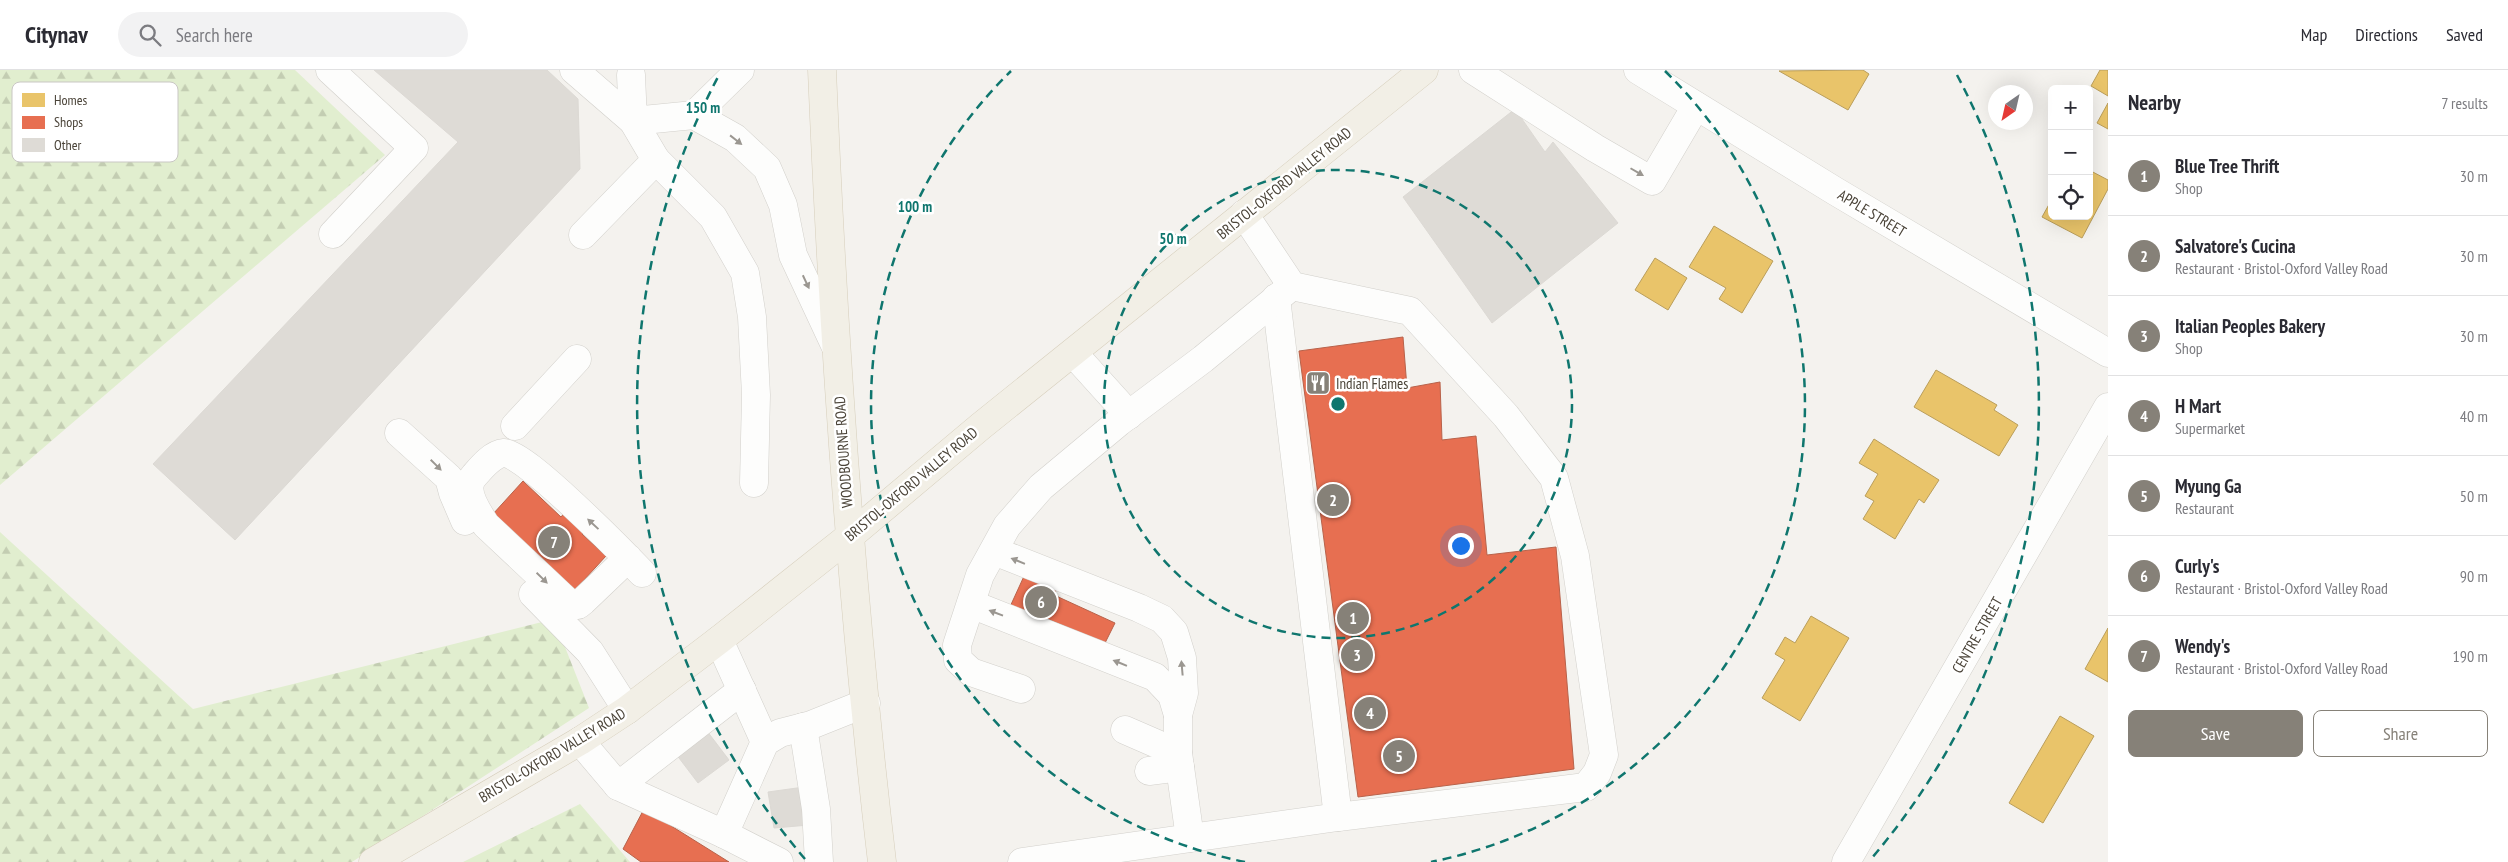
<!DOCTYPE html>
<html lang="en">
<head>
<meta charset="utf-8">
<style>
	:root { --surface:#fff; --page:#f2f2f3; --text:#2b2b33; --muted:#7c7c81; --line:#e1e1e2; --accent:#868178 }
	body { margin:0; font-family:"PT Sans Narrow",sans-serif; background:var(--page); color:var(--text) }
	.controls { position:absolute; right:15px; top:15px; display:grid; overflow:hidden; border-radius:8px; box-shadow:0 5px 20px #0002 }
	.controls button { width:45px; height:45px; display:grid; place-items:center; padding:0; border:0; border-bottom:1px solid var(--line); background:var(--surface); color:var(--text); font:25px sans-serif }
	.compass { position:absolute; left:1988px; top:15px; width:45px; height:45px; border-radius:50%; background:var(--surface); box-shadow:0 5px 20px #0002; rotate:214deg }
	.you { position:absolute; left:1460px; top:475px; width:18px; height:18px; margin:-12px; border:4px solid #fff; border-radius:50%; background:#1a73e8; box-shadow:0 0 0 8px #1a73e833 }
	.badge { display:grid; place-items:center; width:32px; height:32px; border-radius:50%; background:var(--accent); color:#fff; font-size:16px; font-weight:700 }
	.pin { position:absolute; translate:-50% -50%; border:2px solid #fff; box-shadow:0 1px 5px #0006 }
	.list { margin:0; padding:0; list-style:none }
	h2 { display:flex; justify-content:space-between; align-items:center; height:65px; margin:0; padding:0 20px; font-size:21px }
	h2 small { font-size:16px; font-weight:400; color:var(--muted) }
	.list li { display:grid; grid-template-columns:32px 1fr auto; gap:15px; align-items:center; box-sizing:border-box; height:80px; padding:0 20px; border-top:1px solid var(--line) }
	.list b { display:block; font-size:19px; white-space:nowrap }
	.list p { margin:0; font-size:16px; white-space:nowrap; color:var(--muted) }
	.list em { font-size:16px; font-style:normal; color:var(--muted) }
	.actions { display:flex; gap:10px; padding:15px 20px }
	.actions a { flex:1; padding:11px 0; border:1px solid var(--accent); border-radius:8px; text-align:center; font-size:18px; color:var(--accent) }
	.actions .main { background:var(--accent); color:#fff }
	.icon { flex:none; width:28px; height:28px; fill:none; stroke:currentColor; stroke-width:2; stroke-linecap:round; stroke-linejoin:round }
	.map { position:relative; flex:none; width:2108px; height:792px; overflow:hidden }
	header { display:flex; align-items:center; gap:30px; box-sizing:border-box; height:70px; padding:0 25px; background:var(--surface); border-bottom:1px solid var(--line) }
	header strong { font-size:24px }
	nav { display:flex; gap:28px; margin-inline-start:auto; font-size:18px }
	.search { width:350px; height:45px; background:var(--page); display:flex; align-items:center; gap:12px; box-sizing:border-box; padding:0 18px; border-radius:28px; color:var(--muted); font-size:19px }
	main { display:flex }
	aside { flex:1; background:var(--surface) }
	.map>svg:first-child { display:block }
	.forest { fill:url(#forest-firs) }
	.homes { fill:#e9c46a; stroke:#ba9e5b }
	.shops { fill:#e76f51; stroke:#b8624a }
	.building { fill:#dedbd6; stroke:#dcd9d4 }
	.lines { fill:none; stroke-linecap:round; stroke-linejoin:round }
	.minor-casing { stroke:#d2d0cb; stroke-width:29 }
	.major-casing { stroke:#d6cebb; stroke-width:29 }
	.minor { stroke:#fdfdfc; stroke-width:28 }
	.major { stroke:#f2efe6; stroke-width:28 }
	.oneway { fill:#9b9791 }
	.ring { fill:none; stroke:#0f766e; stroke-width:2.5; stroke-dasharray:9 6 }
	.labels { text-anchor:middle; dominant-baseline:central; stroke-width:5; stroke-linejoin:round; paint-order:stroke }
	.street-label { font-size:15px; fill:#4b4439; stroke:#fff }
	.poi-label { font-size:15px; fill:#4b4439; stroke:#fff; text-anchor:start }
	.key { fill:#fff; stroke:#c9c7c4; stroke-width:1 }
	.key-label { font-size:14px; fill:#4b4439 }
	.centre { fill:#0f766e; stroke:#fff; stroke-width:2.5 }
	.ring-label { font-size:15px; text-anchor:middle; font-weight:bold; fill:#0f766e; stroke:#fff; stroke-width:5; stroke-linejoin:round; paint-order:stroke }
</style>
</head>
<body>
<header>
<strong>Citynav</strong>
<div class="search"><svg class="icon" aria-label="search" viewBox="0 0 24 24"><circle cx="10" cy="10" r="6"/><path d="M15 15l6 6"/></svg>Search here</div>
<nav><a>Map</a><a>Directions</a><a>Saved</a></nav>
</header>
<main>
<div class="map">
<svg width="2108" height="792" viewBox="0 0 2108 792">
	<defs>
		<pattern id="forest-firs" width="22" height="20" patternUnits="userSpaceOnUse" patternTransform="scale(1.25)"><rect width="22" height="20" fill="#e1eecf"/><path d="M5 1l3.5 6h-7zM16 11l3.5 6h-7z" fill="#c3cdb2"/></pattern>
	</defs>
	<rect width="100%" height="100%" fill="#f4f2ee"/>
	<g class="forest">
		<path d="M0,0H295L385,85L0,415Z"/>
		<path d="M0,462L193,639L554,549L589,638L352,792H0Z"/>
		<path d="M580,734L630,792H463Z"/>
	</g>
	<g class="homes">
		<path d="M1863,0L1869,4L1848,40L1779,1Z"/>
		<path d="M2100,0H2108V26L2091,16Z"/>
		<path d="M2108,33V59L2097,53Z"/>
		<path d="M2089,100L2108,110V119L2082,168L2042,147L2052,129V146H2089Z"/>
		<path d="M1714,156L1773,191L1742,243L1719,229L1726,218L1689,197Z"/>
		<path d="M1655,188L1687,208L1668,240L1635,220Z"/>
		<path d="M1936,300L1997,335L1994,340L2018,355L1999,386L1914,337Z"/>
		<path d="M1874,369L1939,410L1924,433L1919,429L1895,469L1863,449L1874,431L1865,426L1878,404L1859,393Z"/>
		<path d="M1811,546L1849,568L1800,651L1762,628L1785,590L1775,584L1785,567L1795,573Z"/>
		<path d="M2108,558V612L2085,599Z"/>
		<path d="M2060,646L2094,666L2043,753L2009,733Z"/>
	</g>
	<g class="shops">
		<path d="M1403,267L1407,318L1440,312L1442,370L1476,366L1487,485L1556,477L1574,699L1358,727L1299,281Z"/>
		<path d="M523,411L561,447L566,441L587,460L582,464L606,486L574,521L493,444Z"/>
		<path d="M1065,501L1054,525L1115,553L1105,573L1045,548L1034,572L1009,539L1025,504Z"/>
		<path d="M644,739L729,792H641L623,779Z"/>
	</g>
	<g class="building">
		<path d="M374,0H547L578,29L580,99L235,470L153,394L458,72Z"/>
		<path d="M1515,39L1545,82L1553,72L1618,153L1492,253L1403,127Z"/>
		<path d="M707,661L729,690L698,713L676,684Z"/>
		<path d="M804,717L809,755L774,758L768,722Z"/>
	</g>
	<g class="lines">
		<defs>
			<g id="minor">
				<path d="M330,0L414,78L333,164"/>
				<path d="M574,0L633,51L656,90L583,165"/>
				<path d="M1473,0L1595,78L1652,111L1696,36"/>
				<path d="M1638,0L1835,121L2108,283"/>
				<path d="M631,5L633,51L694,45L735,68L767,98L783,135L793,185L835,275"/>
				<path d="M694,45L740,0"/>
				<path d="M656,90L713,147L745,203L752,247L756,325L754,413"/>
				<path d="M1244,144L1292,216L1410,241L1506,346L1554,408L1575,486L1604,685L1597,703L1586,717L1338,747L1276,228"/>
				<path d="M1073,283L1129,345"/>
				<path d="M515,356L577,289"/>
				<path d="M399,363L449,408L453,423L465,451"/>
				<path d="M994,481L1139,538L1162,549L1174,562L1182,588L1184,623L1178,645V683L1190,768"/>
				<path d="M628,488L583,531L578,535L570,534L486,455C478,443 462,419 474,406C481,398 492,384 504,383C524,382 624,484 642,503"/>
				<path d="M533,524L590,582L627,640"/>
				<path d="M971,534L1155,607L1172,625L1178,645"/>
				<path d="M719,570L765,672"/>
				<path d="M1021,619L971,602L958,590L957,575L980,505L1007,456L1041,417L1119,352L1203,289L1287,220"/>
				<path d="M803,657L816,739L819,792"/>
				<path d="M1125,660L1178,683"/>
				<path d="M580,671L618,716"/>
				<path d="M1149,701L1180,697"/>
				<path d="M724,764L618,716L742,620"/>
				<path d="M779,792L724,764L765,672L780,663L811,655L866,633"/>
				<path d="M1022,792L1338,747"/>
				<path d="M1846,792L2108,337"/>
			</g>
			<g id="major">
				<path d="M822,0C833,265 851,529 882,792"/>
				<path d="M373,792L580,671L627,640L719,570L850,466L981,356L1424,0"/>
			</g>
		</defs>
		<use href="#minor" class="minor-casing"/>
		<use href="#major" class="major-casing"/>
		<use href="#minor" class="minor"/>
		<use href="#major" class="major"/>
	</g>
	<defs><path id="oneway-solid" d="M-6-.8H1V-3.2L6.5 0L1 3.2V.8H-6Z" transform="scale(1.25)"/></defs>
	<g class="oneway">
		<use href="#oneway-solid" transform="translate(736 70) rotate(38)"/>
		<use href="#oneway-solid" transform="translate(1637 102) rotate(30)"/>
		<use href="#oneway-solid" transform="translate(806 212) rotate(65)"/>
		<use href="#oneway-solid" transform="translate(436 395) rotate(45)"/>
		<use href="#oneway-solid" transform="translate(593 454) rotate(-137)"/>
		<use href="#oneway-solid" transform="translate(1018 491) rotate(-158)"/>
		<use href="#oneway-solid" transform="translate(542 508) rotate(44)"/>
		<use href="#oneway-solid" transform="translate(996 543) rotate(-159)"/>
		<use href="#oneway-solid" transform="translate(1120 593) rotate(-158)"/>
		<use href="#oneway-solid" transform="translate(1182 598) rotate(-95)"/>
	</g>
	<g class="ring">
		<circle cx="1338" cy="334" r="234"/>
		<path d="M1245 792A467 467 0 0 1 1011 1M1665 1A467 467 0 0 1 1431 792"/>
		<path d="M805 789A701 701 0 0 1 719 5M1957 5A701 701 0 0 1 1871 789"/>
	</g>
	<defs>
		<symbol id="restaurant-square" viewBox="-11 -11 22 22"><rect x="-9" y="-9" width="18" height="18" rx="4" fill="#868178" stroke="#fff"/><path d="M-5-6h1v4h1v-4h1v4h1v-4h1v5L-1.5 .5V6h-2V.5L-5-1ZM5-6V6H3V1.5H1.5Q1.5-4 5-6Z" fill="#fff"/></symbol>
	</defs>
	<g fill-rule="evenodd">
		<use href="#restaurant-square" x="1304" y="299" width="28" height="28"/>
	</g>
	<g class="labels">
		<g class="street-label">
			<text transform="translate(1284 113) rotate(-39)">BRISTOL-OXFORD VALLEY ROAD</text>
			<text transform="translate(1872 143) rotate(31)">APPLE STREET</text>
			<text transform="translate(843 382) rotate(-94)">WOODBOURNE ROAD</text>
			<text transform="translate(911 414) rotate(-40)">BRISTOL-OXFORD VALLEY ROAD</text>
			<text transform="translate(1977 565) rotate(-60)">CENTRE STREET</text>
			<text transform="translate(552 685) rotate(-31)">BRISTOL-OXFORD VALLEY ROAD</text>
		</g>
		<g class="poi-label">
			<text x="1336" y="313">Indian Flames</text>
		</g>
	</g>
	<rect x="12" y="12" width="166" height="80" rx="8" class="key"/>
	<rect x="22" y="23" width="23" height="14" fill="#e9c46a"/>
	<rect x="22" y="46" width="23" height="13" fill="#e76f51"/>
	<rect x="22" y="68" width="23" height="14" fill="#dedbd6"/>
	<g class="key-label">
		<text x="54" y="35">Homes</text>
		<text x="54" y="57">Shops</text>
		<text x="54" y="80">Other</text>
	</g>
	<circle cx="1338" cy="334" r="8" class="centre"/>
	<g class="ring-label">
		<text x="703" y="43">150 m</text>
		<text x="915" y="142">100 m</text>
		<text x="1173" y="174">50 m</text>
	</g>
</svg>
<div class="controls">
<button>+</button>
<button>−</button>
<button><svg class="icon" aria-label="locate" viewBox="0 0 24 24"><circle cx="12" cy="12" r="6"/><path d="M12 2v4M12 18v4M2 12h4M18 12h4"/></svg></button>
</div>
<svg class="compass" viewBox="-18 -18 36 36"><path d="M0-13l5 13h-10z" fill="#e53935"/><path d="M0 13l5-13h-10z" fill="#7c7c81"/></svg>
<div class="you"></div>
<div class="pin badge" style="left:1353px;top:548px">1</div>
<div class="pin badge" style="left:1333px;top:430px">2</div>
<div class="pin badge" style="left:1357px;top:585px">3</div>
<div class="pin badge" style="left:1370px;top:643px">4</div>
<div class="pin badge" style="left:1399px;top:686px">5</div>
<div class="pin badge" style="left:1041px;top:532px">6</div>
<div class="pin badge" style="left:554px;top:472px">7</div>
</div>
<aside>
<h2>Nearby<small>7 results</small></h2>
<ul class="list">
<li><span class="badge">1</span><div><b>Blue Tree Thrift</b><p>Shop</p></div><em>30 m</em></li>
<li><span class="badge">2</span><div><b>Salvatore's Cucina</b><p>Restaurant · Bristol-Oxford Valley Road</p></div><em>30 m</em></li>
<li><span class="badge">3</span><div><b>Italian Peoples Bakery</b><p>Shop</p></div><em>30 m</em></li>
<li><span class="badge">4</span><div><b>H Mart</b><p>Supermarket</p></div><em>40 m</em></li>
<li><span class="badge">5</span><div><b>Myung Ga</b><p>Restaurant</p></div><em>50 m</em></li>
<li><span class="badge">6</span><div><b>Curly's</b><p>Restaurant · Bristol-Oxford Valley Road</p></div><em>90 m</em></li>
<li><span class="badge">7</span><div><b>Wendy's</b><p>Restaurant · Bristol-Oxford Valley Road</p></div><em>190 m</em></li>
</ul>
<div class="actions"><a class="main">Save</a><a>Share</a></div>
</aside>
</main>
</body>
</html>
